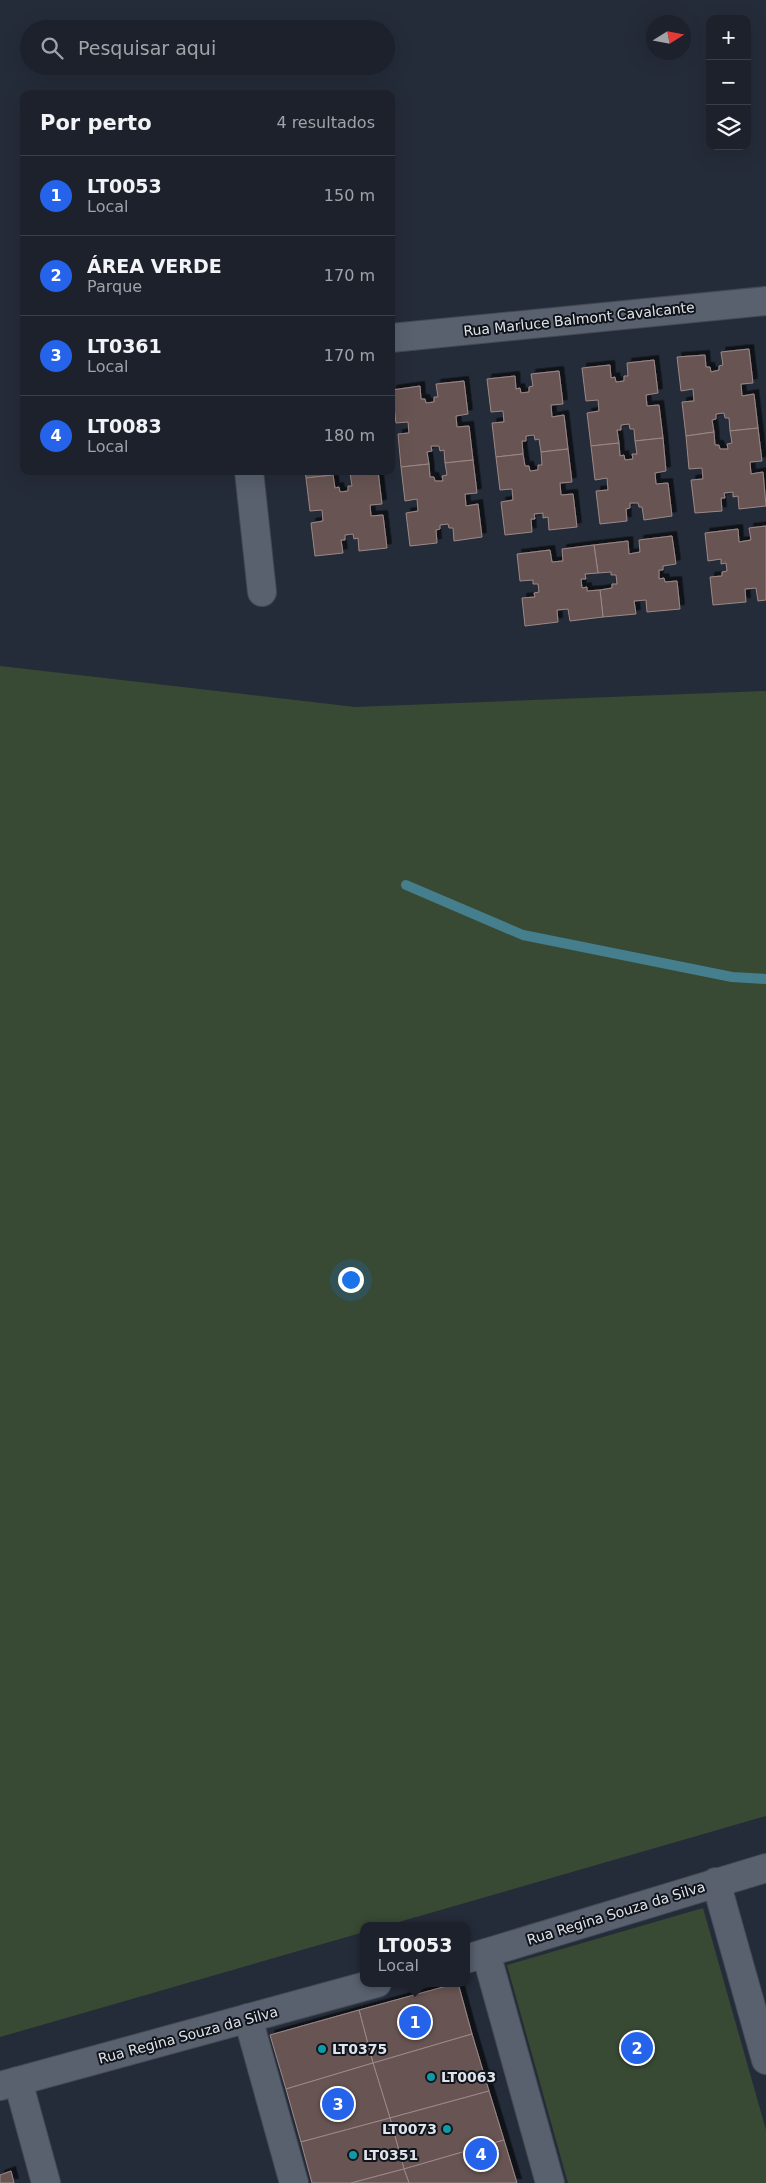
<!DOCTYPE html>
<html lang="pt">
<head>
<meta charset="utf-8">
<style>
	:root { --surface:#1c212b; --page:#292e37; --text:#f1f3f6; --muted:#a0a3a9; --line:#3a3e47; --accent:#2563eb }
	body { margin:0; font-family:"DejaVu Sans",sans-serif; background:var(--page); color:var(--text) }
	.controls { position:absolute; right:15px; top:15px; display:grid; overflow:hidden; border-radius:10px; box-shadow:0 5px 20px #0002 }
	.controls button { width:45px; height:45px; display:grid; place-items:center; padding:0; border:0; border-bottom:1px solid var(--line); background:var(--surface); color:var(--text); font:25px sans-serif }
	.compass { position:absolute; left:646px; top:15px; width:45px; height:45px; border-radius:50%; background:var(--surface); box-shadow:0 5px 20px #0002; rotate:79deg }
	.you { position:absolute; left:350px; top:1279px; width:18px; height:18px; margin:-12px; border:4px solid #fff; border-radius:50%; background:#1a73e8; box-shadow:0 0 0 8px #1a73e833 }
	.badge { display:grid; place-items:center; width:32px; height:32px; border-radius:50%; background:var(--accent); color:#fff; font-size:16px; font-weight:700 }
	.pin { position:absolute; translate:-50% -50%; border:2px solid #fff; box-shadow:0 1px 5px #0006 }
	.popup { position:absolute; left:360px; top:1922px; width:110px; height:65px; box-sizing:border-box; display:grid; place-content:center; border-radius:10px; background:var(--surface); filter:drop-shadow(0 1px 4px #0005); font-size:16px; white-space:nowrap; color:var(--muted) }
	.popup b { font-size:19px; color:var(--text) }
	.popup::after { content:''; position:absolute; left:50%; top:100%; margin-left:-10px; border:10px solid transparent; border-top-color:var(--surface) }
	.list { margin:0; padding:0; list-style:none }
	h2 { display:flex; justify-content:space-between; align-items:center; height:65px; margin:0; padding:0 20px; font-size:21px }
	h2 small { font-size:16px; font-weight:400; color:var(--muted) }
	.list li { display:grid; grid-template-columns:32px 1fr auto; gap:15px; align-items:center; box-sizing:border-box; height:80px; padding:0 20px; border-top:1px solid var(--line) }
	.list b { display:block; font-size:19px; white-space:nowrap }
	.list p { margin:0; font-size:16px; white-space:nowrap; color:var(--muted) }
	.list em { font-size:16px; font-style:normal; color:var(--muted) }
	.icon { flex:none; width:28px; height:28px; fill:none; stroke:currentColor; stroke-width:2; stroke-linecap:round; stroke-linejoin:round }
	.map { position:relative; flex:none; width:766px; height:2183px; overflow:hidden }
	.search { position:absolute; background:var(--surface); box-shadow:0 5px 20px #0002; left:20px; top:20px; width:375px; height:55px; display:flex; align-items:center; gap:12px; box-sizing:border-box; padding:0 18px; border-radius:28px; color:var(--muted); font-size:19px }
	.panel { position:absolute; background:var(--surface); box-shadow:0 5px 20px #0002; left:20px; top:90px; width:375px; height:385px; border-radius:10px }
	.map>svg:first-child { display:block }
	.green { fill:#384a34 }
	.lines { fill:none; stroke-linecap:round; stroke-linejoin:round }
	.stream { stroke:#457e8c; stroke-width:10 }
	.building { fill:#675453; stroke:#9c8887; filter:url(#shadow) }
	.minor-casing { stroke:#444a55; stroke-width:30 }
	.minor { stroke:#59616f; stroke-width:28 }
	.culture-dot { fill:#0f9aa8; stroke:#11141a; stroke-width:2 }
	.labels { text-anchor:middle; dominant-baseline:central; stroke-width:4; stroke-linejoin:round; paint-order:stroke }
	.street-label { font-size:14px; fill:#dfe4ec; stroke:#11141a }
	.poi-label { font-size:14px; font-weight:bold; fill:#dfe4ec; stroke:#11141a; text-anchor:start }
</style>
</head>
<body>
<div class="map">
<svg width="766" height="2183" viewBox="0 0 766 2183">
	<defs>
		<filter id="shadow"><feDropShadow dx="4.5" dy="-4.5" stdDeviation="0" flood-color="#0009"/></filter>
	</defs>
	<rect width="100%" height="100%" fill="#252c39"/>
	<g class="green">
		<path d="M0,666L355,707L766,691V1816L385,1926H364V1932L0,2037Z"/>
		<path d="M703,1908L766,2130V2183H568L507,1965Z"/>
	</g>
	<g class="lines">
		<path class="stream" d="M406,885L523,935L732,977L766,979"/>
	</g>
	<g class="building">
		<path d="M749,349L753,383L741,384L742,396L754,394L758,428L730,431L729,418H725L724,413L716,414V419L712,420L714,432L686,436L682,402L694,401L693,389L681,391L677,357L705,355L706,367H710L711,372L719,370V366L723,365L721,352Z"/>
		<path d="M654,360L658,393L646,395L647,406L659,405L663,438L635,441L634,429H630L629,424L621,425V430H617L619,443L591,446L587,413L599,411L598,400L586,401L582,368L610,365L611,378L615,377L616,382L624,381V376H628L627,363Z"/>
		<path d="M559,371L563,404L551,405L552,417L564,415L568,449L541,452L539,439L535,440L534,435L526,436V441H522L523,454L496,457L492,423L504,422L503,411L491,412L487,379L515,376L516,389L520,388L521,393L529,392V387L533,386L531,374Z"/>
		<path d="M464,381L468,414L456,416L457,427L469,426L473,460L445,463L444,450L440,451L439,446H431L432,451L427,452L429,464L401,467L398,434L409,433L408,422L396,423L392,390L420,386L421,399H425L426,403L434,402V397H438L436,384Z"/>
		<path d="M758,428L762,461L750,462L751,474L763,472L766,506L739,509L738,496L733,497V492L724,493L725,498H721L722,511L695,513L691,480L703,479L702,468L689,469L686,436L714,432L715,445H719L720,449H728L727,444L732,443L730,431Z"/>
		<path d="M663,438L666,471L655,473L656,484L668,483L672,516L644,520L642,507H639L638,503H630V508L626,509L627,521L600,524L596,491L608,490L607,478L595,480L591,446L619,443L620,456L624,455L625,460L633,459L632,454H637L635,441Z"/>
		<path d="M568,449L572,482L560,483L561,495L573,494L577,527L549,530L548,517L543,518V513L534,514L535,519H531L532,532L505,535L501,502L513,500L512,489L500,490L496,457L523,454L525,466H529L530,471L538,470V465H542L541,452Z"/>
		<path d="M473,460L477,493L465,494L466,506L478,504L482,537L454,541L453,528H449L448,524L440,525V529L436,530L437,543L410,546L406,513L418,511L417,499L405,501L401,467L429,464L430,477H434L435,481H443L442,476L447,475L445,463Z"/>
		<path d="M305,471H333V475L306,478Z"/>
		<path d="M378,471L382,504L370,505L371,516L383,515L387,548L359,551L358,538L354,539L353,534L345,535V540H341L343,553L315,556L311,523L323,521L322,510L310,511L306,478L333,475L335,488L339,487L340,492L348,491V486H352L350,473Z"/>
		<path d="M766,526V600L758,601L756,588L745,589L746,602L713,605L710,577L722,576V572L727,571L726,563L721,564V559L708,561L705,533L738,529L739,542L751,540L749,528Z"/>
		<path d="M672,536L676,564L663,566V570H659V579L664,578L665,582L677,581L680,609L647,612L646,600L634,601L636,614L603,617L600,590L612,588V584H617L616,575H611V572L598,573L594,545L628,541L629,554L640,552L639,540Z"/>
		<path d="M594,545L598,573L585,574L586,579H581L582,588L587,587V591L600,590L603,617L570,621L568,609L557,610L558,622L525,626L522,598L535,597L534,593L539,592L538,584H533V580L520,581L517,554L550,550L552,562L563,561L562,549Z"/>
		<path d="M458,1983L472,2034L373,2063L359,2010Z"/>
		<path d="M359,2010L373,2063L286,2089L270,2035Z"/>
		<path d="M472,2034L489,2091L390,2118L373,2063Z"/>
		<path d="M373,2063L390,2118L301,2142L286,2089Z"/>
		<path d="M489,2091L504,2140L404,2169L390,2118Z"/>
		<path d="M390,2118L404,2169L351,2183H312L301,2142Z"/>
		<path d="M504,2140L517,2183H409L404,2169Z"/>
		<path d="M404,2169L409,2183H351Z"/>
		<path d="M11,2171L14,2183H0V2175Z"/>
	</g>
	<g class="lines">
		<defs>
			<g id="minor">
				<path d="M391,338L766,301"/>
				<path d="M249,471L262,592"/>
				<path d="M716,1882L766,2060"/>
				<path d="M486,1953L550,2183"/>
				<path d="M466,1959L766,1868"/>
				<path d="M248,2018L294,2183"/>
				<path d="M18,2081L46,2183"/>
				<path d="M0,2086L377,1983"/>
			</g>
		</defs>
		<use href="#minor" class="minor-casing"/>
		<use href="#minor" class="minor"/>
	</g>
	<g class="culture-dot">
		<circle cx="322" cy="2049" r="5"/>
		<circle cx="431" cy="2077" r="5"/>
		<circle cx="447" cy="2129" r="5"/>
		<circle cx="353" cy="2155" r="5"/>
	</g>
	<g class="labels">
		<g class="street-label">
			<text transform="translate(579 319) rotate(-6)">Rua Marluce Balmont Cavalcante</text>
			<text transform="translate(616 1913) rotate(-17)">Rua Regina Souza da Silva</text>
			<text transform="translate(188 2035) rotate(-15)">Rua Regina Souza da Silva</text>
		</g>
		<g class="poi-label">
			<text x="332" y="2049">LT0375</text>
			<text x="441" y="2077">LT0063</text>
			<text x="437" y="2129" text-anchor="end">LT0073</text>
			<text x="363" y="2155">LT0351</text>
		</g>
	</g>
</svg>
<div class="controls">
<button>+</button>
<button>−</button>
<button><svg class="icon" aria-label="layers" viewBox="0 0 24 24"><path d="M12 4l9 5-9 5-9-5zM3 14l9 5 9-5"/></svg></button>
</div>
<svg class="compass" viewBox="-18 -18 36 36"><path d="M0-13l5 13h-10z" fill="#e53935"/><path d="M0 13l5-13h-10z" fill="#a0a3a9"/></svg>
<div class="you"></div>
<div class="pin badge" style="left:415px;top:2022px">1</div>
<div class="popup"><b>LT0053</b>Local</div>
<div class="pin badge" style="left:637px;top:2048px">2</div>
<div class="pin badge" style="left:338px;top:2104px">3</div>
<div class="pin badge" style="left:481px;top:2154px">4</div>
<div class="search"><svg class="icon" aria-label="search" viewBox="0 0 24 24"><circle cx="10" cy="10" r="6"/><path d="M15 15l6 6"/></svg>Pesquisar aqui</div>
<section class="panel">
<h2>Por perto<small>4 resultados</small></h2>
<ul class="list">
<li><span class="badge">1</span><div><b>LT0053</b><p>Local</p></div><em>150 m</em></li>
<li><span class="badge">2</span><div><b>ÁREA VERDE</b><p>Parque</p></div><em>170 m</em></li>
<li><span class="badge">3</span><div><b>LT0361</b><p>Local</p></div><em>170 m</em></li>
<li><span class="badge">4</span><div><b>LT0083</b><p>Local</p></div><em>180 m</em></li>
</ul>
</section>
</div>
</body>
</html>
